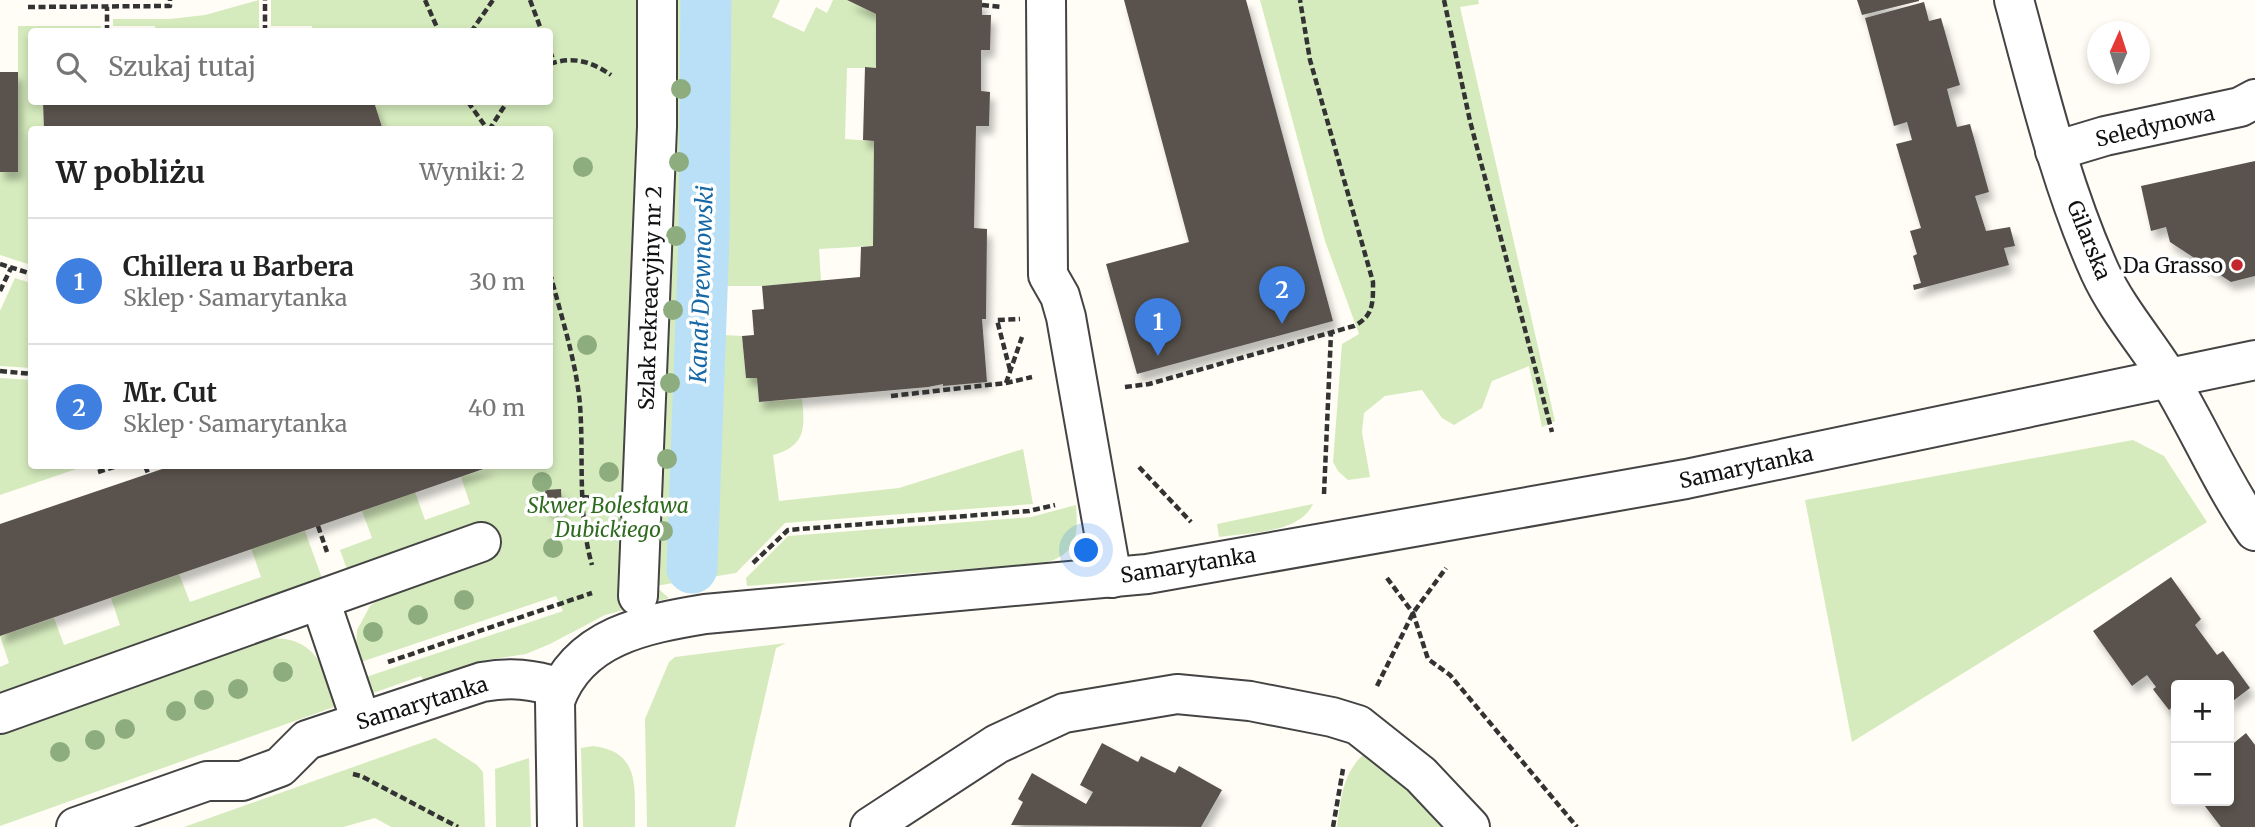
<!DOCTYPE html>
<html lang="pl">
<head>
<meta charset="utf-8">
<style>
	:root { --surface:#fff; --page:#f2f2f2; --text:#222; --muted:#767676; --line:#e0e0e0; --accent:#d93025 }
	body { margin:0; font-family:Merriweather,serif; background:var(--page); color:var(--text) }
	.controls { position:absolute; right:21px; bottom:21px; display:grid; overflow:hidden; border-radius:7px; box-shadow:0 4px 10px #0003 }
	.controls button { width:63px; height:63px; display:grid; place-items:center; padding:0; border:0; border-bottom:2px solid var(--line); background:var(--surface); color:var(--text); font:35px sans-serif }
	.compass { position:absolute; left:2087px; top:21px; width:63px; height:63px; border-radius:50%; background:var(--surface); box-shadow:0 4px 10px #0003; rotate:3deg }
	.you { position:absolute; left:1087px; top:551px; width:24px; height:24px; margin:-18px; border:5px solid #fff; border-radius:50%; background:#1a73e8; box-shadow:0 0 0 10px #1a73e833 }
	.badge { display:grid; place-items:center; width:46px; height:46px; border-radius:50%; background:var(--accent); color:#fff; font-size:23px; font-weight:700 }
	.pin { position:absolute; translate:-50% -58px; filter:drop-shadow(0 2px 4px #0008) }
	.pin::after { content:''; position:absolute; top:37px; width:24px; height:21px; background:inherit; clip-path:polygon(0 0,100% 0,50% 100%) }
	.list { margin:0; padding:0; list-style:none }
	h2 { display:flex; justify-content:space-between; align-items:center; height:91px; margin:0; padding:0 28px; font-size:30px }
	h2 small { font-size:23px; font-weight:400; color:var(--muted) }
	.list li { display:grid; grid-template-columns:46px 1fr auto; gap:21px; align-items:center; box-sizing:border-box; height:126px; padding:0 28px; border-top:2px solid var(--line) }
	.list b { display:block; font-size:26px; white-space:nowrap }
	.list p { margin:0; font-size:23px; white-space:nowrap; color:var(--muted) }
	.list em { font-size:23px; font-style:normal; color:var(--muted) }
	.icon { flex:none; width:38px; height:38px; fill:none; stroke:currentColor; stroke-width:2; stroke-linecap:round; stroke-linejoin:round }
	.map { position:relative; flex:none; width:2255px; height:827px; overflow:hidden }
	.search { position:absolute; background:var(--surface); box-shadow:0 4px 10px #0003; left:28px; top:28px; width:525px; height:77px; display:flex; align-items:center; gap:18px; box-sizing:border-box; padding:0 24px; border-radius:7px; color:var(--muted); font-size:26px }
	.panel { position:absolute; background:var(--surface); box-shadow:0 4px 10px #0003; left:28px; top:126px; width:525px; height:343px; border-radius:7px }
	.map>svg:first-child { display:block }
	.green { fill:#d5ebbd; fill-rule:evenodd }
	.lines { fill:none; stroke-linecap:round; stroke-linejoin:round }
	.canal { stroke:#b9e0f7; stroke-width:51 }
	.building { fill:#5a524d; filter:url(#shadow) }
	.minor-casing { stroke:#444; stroke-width:42 }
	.path { stroke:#333; stroke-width:4.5; stroke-dasharray:7 3.5; stroke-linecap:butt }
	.minor { stroke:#fff; stroke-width:38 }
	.tree { fill:#8dad7f }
	.poi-dot { fill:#c4262e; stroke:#fff; stroke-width:2.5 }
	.labels { text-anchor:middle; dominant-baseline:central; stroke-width:7; stroke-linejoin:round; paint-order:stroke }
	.street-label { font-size:21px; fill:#111; stroke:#fff }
	.poi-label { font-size:21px; fill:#111; stroke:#fff; text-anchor:end }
	.park-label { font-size:21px; font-style:italic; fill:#2f6b1f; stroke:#fff }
	.water-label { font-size:23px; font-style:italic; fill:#1768a6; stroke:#fff }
</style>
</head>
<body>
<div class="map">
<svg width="2255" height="827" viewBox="0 0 2255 827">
	<defs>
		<filter id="shadow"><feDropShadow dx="4.5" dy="8" stdDeviation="3.5" flood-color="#0004"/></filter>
	</defs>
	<rect width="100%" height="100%" fill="#fffdf5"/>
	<g class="green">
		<path d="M259,0V31L155,32V26H113V19H170L205,15Z"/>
		<path d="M271,0H780L772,17L804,32L816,7L827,13L833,0H847L876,14V68H847L845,139L874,141L873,246L819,249L821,281L762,286H725L724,335L742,336L746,378H757L759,402L802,399C805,428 806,446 773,455L779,501L899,488L1023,449L1033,504L785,523L736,573L655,586L669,598L605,615L550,644L526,654L486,660L424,681L421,676L0,826V733L263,639C292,635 315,645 325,674L360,663L356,647L357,630L370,606L474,524L347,569L340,550L372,538L362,511L415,492L425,520L470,504L461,477L493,466H550V130L383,129L374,102H550V32L313,31L312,26H271ZM556,596L563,611L366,677L361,662Z"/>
		<path d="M1260,0H1478L1479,4L1460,7L1555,421L1542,427L1529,366L1492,381L1482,408L1454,425L1442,418L1422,390L1385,396L1364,413L1362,432L1370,477L1348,480L1338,471L1333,462L1342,344L1359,334L1325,241Z"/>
		<path d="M18,26H101V31L32,32V102H43L44,129L32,130L31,265L0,255V172H18Z"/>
		<path d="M15,278L31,283V368L0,366V311Z"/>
		<path d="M0,378L31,380L32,466H85L0,495Z"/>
		<path d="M2133,440L2164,456L2207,522L1852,742L1805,500Z"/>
		<path d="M1313,504C1299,534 1249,532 1219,537L1217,524Z"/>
		<path d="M1076,505C1078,535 1078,554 1044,563L747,586L746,578L788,536L1031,517Z"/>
		<path d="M305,531L322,578L0,694V667L9,663L0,636L54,618L64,645L120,625L111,598L179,574L190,602L261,577L251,548Z"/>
		<path d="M786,643L776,648L735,827H647L645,719L669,662L675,657Z"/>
		<path d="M435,738L477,765L483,772L485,827H391L375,818L343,827H184Z"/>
		<path d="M593,746C642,752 634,789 635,827H583L581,748Z"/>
		<path d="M1368,751L1379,754L1446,827H1337C1341,798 1343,769 1368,751Z"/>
		<path d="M529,758L531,827H496L495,769Z"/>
	</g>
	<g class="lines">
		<path class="canal" d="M692,568L704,237L706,0"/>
	</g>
	<g class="building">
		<path d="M847,0H982V15H991L990,50H981V91L990,92L989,126H976L974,228L987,229L986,319H982L987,382L943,386V384L928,387L759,402L757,378H746L742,336L754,335L752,310L764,309L762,286L860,277L861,247L873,246L874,141L863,140L865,67L876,68V14Z"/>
		<path d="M1124,0H1246L1333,321L1137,374L1106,264L1189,242Z"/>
		<path d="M1857,0H1919V1L1862,15Z"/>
		<path d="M1924,2L1929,21L1941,18L1960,85L1947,89L1957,127L1970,124L1989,192L1975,196L1986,231L2010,227L2015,246L2004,248L2009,265L1914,290L1913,285L1921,283L1913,256L1917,254L1910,231L1921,228L1896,144L1912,140L1907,122L1894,126L1865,18Z"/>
		<rect x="0" y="72" width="18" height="100"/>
		<path d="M43,102H374L383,130H44Z"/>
		<path d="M2255,161V276L2231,282L2170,242L2166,227L2151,231L2141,186Z"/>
		<path d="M171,466H492L0,636V524Z"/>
		<path d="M561,489L562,511H546L545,490Z"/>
		<path d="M2171,577L2201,619L2195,625L2217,655L2223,651L2250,688L2229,704V685H2176V715L2171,708L2169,710L2155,692L2153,689L2156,687L2147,675L2132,686L2093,631Z"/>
		<path d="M2246,733L2255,745V827H2221L2201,801H2229V747Z"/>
		<path d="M1102,743L1138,762L1141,756L1175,773L1179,766L1222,790L1201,827L1011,825L1023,802L1018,799L1032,773L1086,804L1093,792L1080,785Z"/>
	</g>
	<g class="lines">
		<defs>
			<g id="minor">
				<path d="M1046,0L1048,275L1060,296L1066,317L1112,578"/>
				<path d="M2014,0C2039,92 2061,185 2100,272C2118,311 2147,343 2169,379C2199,429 2222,483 2255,531"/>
				<path d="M2055,151L2105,136L2240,107L2255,99"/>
				<path d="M638,596L657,127V0"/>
				<path d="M320,600L361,721"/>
				<path d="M0,714L481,542"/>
				<path d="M76,827L207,781H242L280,767L307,740L482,682C511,677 532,679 560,688"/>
				<path d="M557,827L555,701C578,636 645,624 705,614L1147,574L1686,479L2255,360"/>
				<path d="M870,827L997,744L1064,713L1177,694L1250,701L1332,717L1358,725L1421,775L1470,827"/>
			</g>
		</defs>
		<use href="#minor" class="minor-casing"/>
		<g class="path">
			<path d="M425,0L439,32"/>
			<path d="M530,0L542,32"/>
			<path d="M1444,0L1470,121L1552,432"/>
			<path d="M982,5L1002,7"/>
			<path d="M28,7L170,6V0"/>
			<path d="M107,32V7"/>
			<path d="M265,32V0"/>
			<path d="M471,32L493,0"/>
			<path d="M550,51L554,62"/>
			<path d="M550,64C572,56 591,61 611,75"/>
			<path d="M468,102L488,130"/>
			<path d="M489,130L507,102"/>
			<path d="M0,264L32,274"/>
			<path d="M550,273C561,316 576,360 580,405C584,458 577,513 592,565"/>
			<path d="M0,291L11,268"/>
			<path d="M1010,370L997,320L1020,319"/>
			<path d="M0,371L32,374"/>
			<path d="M1006,383L1022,337"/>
			<path d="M1125,387L1149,384L1354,326C1374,316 1373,302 1373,282L1310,60L1300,0"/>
			<path d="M891,396L1006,383L1032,377"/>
			<path d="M145,466L148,473"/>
			<path d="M1139,467L1191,522"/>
			<path d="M98,472L117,466"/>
			<path d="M1324,494L1331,333"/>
			<path d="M582,497L599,498"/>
			<path d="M562,501L582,500"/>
			<path d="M318,526L327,552"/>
			<path d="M753,563L788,530L1029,511L1055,505"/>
			<path d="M1387,578L1413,613L1428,659L1450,675L1577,827"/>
			<path d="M388,662L592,593"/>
			<path d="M1377,686L1413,613L1446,568"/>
			<path d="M353,774L361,776L458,827"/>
			<path d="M1333,827L1343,769"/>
		</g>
		<use href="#minor" class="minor"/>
	</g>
	<g class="tree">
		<circle cx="681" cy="89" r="10"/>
		<circle cx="679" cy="162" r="10"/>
		<circle cx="583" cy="167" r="10"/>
		<circle cx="676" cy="236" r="10"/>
		<circle cx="673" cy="310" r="10"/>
		<circle cx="587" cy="345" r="10"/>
		<circle cx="670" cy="383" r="10"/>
		<circle cx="667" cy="459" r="10"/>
		<circle cx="609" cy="472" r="10"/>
		<circle cx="542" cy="482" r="10"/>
		<circle cx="621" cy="528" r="10"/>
		<circle cx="663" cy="531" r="10"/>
		<circle cx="553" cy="548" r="10"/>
		<circle cx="464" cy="600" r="10"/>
		<circle cx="418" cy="615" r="10"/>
		<circle cx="373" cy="632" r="10"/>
		<circle cx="283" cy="672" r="10"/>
		<circle cx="238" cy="689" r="10"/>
		<circle cx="204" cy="700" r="10"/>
		<circle cx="176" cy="711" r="10"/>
		<circle cx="125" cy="729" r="10"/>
		<circle cx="95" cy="740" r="10"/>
		<circle cx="60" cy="752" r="10"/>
	</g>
	<circle class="poi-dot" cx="2237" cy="265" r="7"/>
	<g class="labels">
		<g class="street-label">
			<text transform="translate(2155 126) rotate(-13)">Seledynowa</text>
			<text transform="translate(2089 240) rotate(68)">Gilarska</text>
			<text transform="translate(650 298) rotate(-88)">Szlak rekreacyjny nr 2</text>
			<text transform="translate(1746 467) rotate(-12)">Samarytanka</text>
			<text transform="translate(1188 565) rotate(-9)">Samarytanka</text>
			<text transform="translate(422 703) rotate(-17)">Samarytanka</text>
		</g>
		<g class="poi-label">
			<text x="2223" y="265">Da Grasso</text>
		</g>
		<g class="park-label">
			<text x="608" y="505">Skwer Bolesława<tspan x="608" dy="24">Dubickiego</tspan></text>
		</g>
		<g class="water-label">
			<text transform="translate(701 284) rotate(-88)">Kanał Drewnowski</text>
		</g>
	</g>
</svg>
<div class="controls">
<button>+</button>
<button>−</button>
</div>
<svg class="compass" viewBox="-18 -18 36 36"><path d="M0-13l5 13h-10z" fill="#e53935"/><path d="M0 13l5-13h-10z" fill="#767676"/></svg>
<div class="you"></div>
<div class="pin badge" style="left:1158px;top:356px;background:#3f7fe0">1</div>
<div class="pin badge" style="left:1282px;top:324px;background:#3f7fe0">2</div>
<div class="search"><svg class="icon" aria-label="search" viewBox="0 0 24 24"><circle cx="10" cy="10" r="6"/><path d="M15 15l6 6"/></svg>Szukaj tutaj</div>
<section class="panel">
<h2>W pobliżu<small>Wyniki: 2</small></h2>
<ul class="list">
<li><span class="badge" style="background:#3f7fe0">1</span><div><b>Chillera u Barbera</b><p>Sklep · Samarytanka</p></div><em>30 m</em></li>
<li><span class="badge" style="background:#3f7fe0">2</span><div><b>Mr. Cut</b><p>Sklep · Samarytanka</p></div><em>40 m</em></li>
</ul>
</section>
</div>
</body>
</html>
